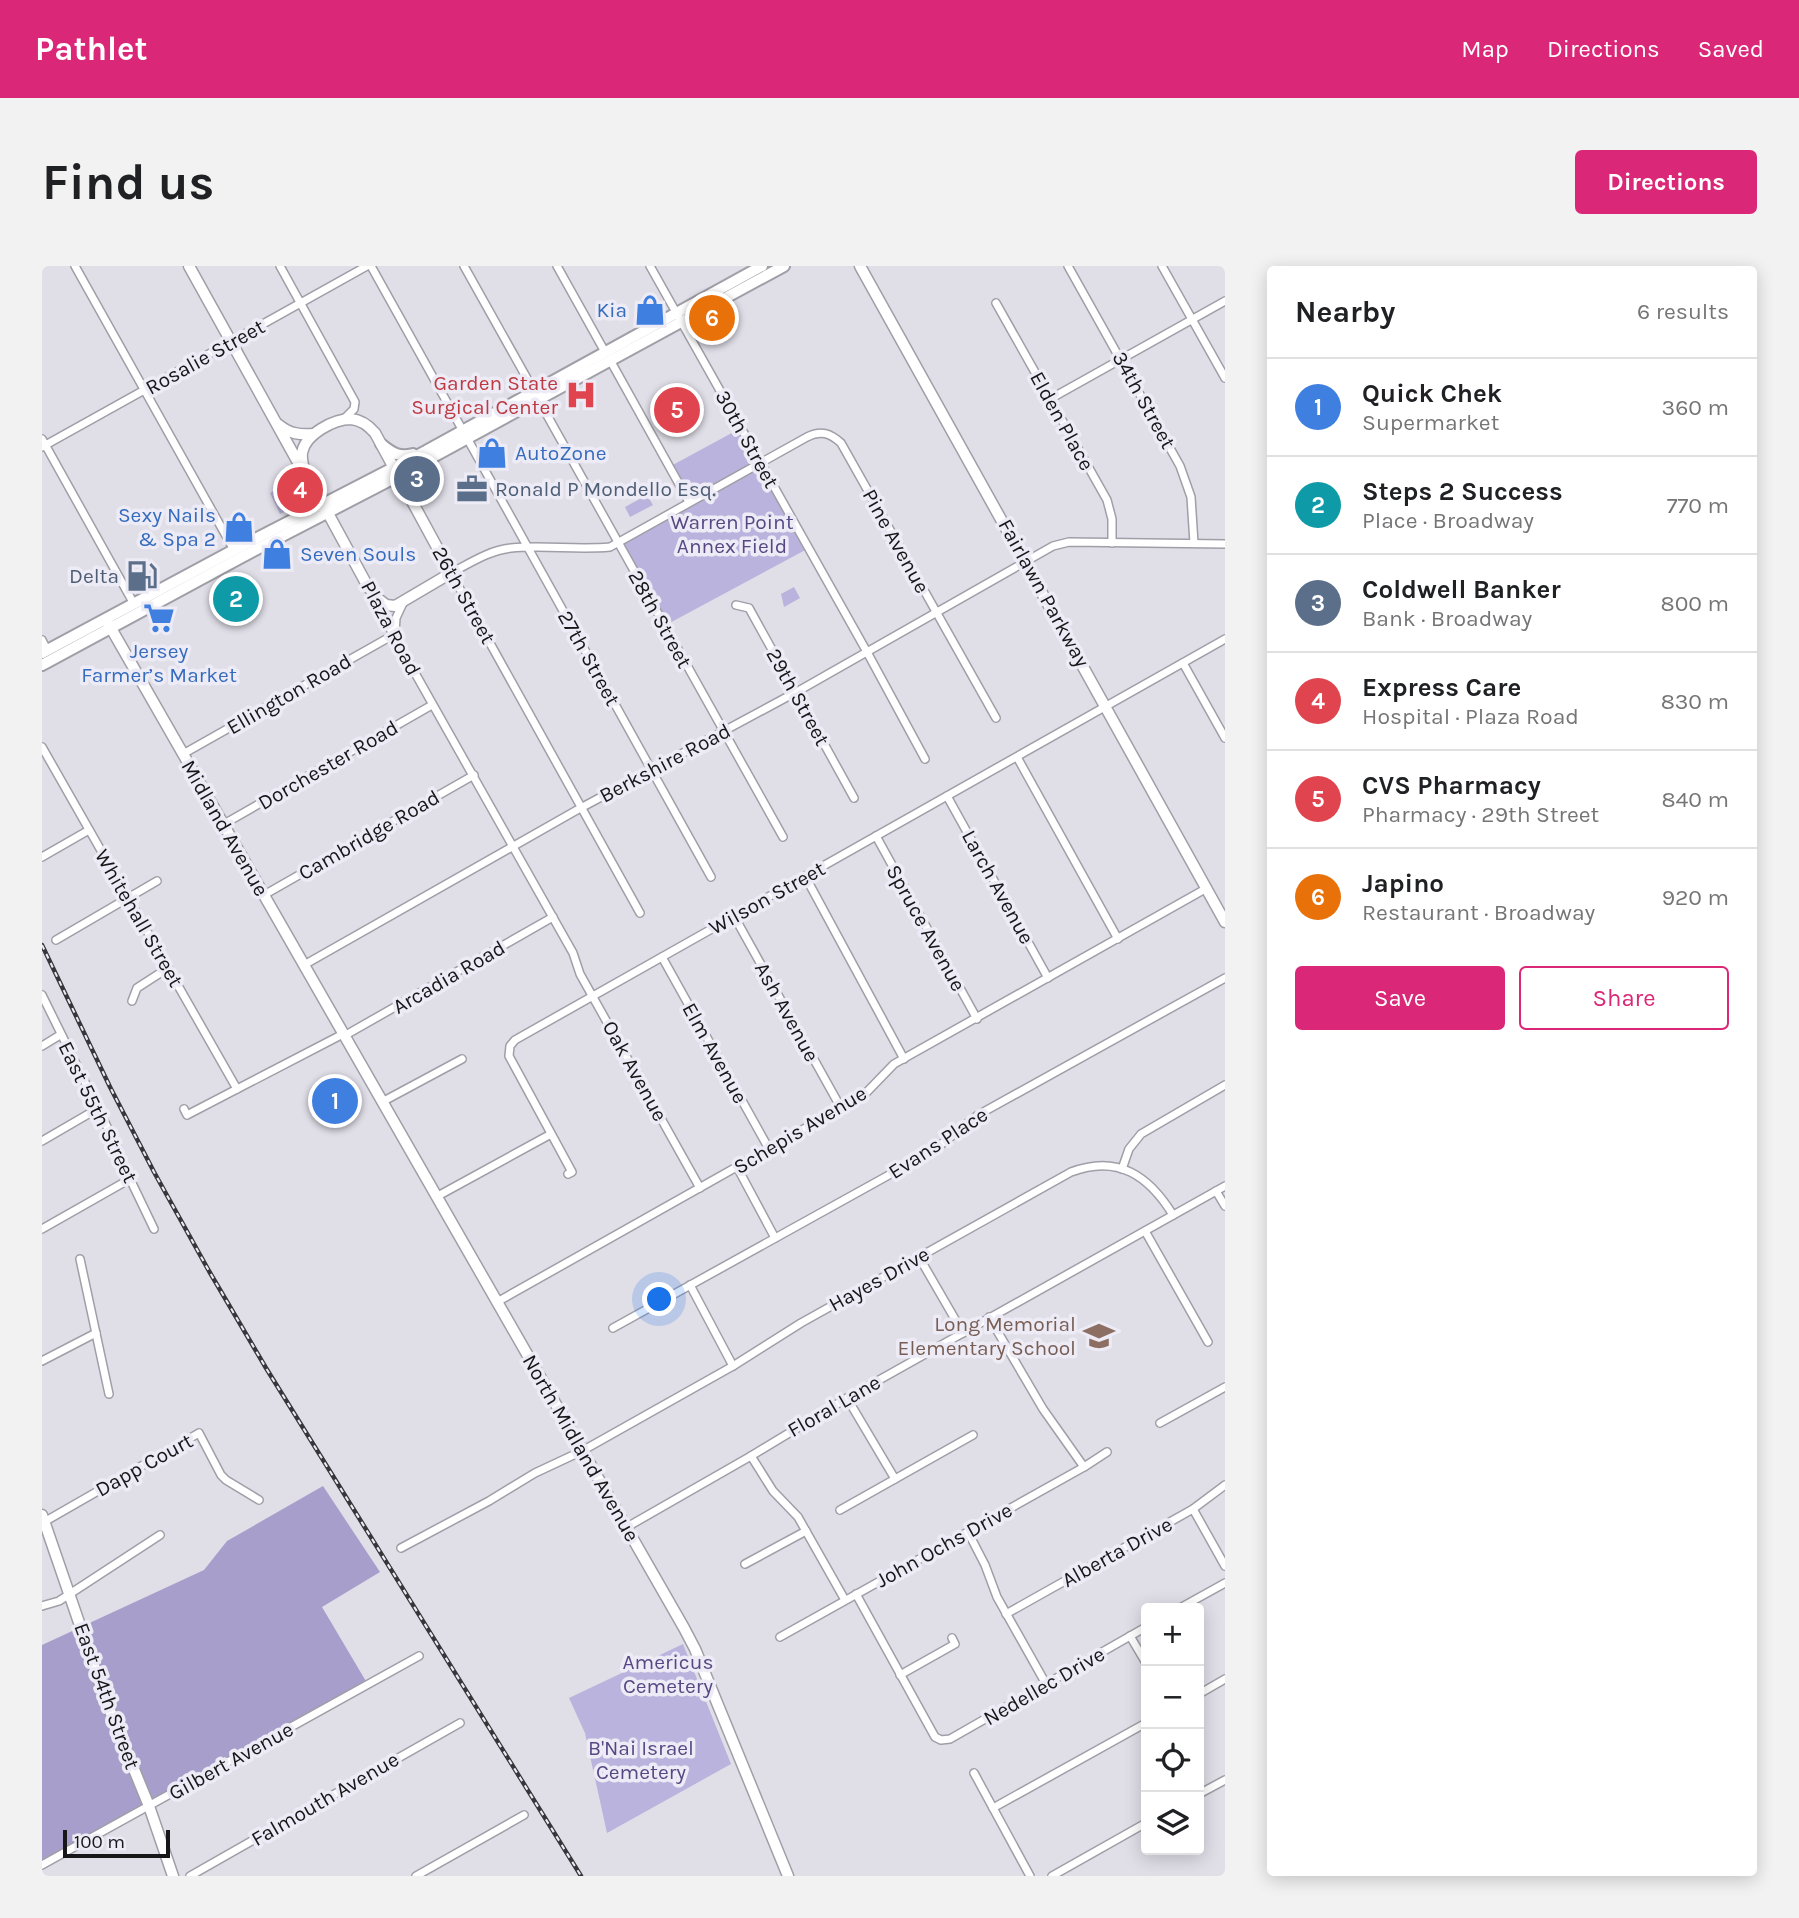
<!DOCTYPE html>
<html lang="en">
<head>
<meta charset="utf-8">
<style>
	:root { --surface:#fff; --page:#f2f2f2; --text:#202124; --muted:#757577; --line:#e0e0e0; --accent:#db2777 }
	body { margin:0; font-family:Karla,sans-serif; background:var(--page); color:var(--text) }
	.controls { position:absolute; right:21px; bottom:21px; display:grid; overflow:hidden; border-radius:7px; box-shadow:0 4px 18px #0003 }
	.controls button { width:63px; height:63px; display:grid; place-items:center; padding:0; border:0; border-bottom:2px solid var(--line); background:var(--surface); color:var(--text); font:35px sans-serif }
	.scale { position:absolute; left:21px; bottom:18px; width:107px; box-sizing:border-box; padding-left:7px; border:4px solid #17171a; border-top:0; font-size:19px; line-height:24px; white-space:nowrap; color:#17171a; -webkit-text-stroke:5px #edebf5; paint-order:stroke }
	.you { position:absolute; left:618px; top:1034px; width:24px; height:24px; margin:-18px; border:5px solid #fff; border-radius:50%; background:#1a73e8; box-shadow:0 0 0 10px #1a73e833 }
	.badge { display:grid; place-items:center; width:46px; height:46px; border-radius:50%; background:var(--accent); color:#fff; font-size:23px; font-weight:700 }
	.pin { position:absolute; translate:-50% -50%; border:4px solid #fff; box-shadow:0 2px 7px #0006 }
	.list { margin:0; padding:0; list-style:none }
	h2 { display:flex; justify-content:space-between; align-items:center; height:91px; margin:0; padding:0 28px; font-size:30px }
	h2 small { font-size:23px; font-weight:400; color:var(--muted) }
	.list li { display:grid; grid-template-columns:46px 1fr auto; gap:21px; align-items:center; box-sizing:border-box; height:98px; padding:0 28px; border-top:2px solid var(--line) }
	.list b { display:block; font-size:26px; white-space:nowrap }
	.list p { margin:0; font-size:23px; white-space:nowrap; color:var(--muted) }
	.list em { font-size:23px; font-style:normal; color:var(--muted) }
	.actions { display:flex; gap:14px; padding:21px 28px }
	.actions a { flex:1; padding:16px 0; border:2px solid var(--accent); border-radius:7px; text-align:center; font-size:24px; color:var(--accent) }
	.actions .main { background:var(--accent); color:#fff }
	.icon { flex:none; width:38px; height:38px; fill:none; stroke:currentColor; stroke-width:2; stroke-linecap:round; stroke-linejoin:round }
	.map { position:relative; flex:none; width:1183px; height:1610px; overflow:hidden; border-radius:7px }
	header { display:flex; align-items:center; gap:42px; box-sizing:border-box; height:98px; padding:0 35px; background:var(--accent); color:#fff }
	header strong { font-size:33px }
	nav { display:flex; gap:38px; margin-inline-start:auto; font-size:24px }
	.intro { display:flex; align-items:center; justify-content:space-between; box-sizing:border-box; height:168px; padding:0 42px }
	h1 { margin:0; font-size:49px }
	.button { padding:18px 32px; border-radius:7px; background:var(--accent); color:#fff; font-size:24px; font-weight:700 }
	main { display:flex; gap:42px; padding:0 42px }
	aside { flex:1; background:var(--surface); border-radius:7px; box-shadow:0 4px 18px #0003 }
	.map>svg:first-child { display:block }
	.green { fill:#bab3dd }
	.forest { fill:#a79ecc }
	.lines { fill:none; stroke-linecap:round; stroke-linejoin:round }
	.street-casing { stroke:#a09ea7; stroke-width:10 }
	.secondary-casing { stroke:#a09ea7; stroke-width:13 }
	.primary-casing { stroke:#a09ea7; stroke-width:14 }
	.street { stroke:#fff; stroke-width:7 }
	.secondary { stroke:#fff; stroke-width:10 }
	.primary { stroke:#fff; stroke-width:10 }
	.rail-casing { stroke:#37363a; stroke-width:4.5 }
	.rail { stroke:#edebf5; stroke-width:2; stroke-dasharray:5; stroke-linecap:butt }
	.labels { text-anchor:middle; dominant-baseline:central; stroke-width:7; stroke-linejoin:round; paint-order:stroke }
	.shop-label { font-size:21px; fill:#366cbe; stroke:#edebf5; text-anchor:end }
	.street-label { font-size:21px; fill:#17171a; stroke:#edebf5 }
	.health-label { font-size:21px; fill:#be3a42; stroke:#edebf5; text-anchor:end }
	.service-label { font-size:21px; fill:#4e5e75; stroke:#edebf5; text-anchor:start }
	.park-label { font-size:21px; fill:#574884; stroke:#edebf5 }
	.education-label { font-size:21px; fill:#785e54; stroke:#edebf5; text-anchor:end }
</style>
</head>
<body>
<header>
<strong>Pathlet</strong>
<nav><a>Map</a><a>Directions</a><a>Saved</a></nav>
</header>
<div class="intro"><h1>Find us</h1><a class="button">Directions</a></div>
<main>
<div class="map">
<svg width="1183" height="1610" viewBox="0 0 1183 1610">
	<rect width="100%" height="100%" fill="#e0dee7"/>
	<g class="green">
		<path d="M699,162L767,282L622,360L575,277L647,236L627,201Z"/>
		<path d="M248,217L259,237L238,248L228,227Z"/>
		<path d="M605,229L611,239L588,251L583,241Z"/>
		<path d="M752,321L758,332L742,341L739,328Z"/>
		<path d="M641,1378L689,1498L565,1567L543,1467L527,1432Z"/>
	</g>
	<path class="forest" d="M281,1220L338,1306L280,1341L325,1417L0,1595V1379L162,1304L185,1275Z"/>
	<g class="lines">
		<defs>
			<g id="street">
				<path d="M33,0L192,284"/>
				<path d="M238,0L313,136L312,143L302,153"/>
				<path d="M329,0L421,165"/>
				<path d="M422,0L492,125"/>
				<path d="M515,0L563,86"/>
				<path d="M608,0L825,386L883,493"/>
				<path d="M1026,0L1138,200L1149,231L1152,277"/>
				<path d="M1120,0L1183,112"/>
				<path d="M954,37L1065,234L1070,253V277"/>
				<path d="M568,94L647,236"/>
				<path d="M496,133L741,571"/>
				<path d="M1008,133L1183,35"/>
				<path d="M425,172L669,611"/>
				<path d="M0,173L92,338"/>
				<path d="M0,181L325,0"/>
				<path d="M329,329L531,687L538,708L658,922"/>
				<path d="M694,339L707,342L812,532"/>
				<path d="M353,367L354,352L361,337"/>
				<path d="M0,374L5,384"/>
				<path d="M1141,397L1183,472"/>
				<path d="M0,481L195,823"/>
				<path d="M141,488L353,368"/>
				<path d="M975,491L1076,673"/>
				<path d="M905,530L1006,712"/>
				<path d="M182,558L390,439"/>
				<path d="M834,570L935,753"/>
				<path d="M0,591L47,564"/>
				<path d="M763,610L862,793"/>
				<path d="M222,629L432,509"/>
				<path d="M598,647L409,307C428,297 448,284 469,282C502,279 535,284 568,281L765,171C779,164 788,167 799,177L954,452"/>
				<path d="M692,650L799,842"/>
				<path d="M14,674L115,615"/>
				<path d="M620,691L727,883"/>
				<path d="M262,699L535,544L758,424L1011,280L1027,276L1183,278"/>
				<path d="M0,729L75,881L77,890L112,963"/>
				<path d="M90,735L95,722L126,702"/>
				<path d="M302,770L511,651"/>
				<path d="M0,780L18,769"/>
				<path d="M340,836L420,793"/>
				<path d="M142,843L145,849L301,768"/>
				<path d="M0,875L55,843"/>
				<path d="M695,901L733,972"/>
				<path d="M1080,903L1087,883L1099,868L1183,819"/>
				<path d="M526,908L530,906L467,790L468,780L473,774L1183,373"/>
				<path d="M1174,925L1183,940"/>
				<path d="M394,931L509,868"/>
				<path d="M0,963L88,913"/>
				<path d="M1103,965L1166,1076"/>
				<path d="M877,991L921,1067"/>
				<path d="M38,993L67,1128"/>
				<path d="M648,1019L691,1100"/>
				<path d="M455,1036L822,829L852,798L1165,622"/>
				<path d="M947,1051L1001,1143L1042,1201"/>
				<path d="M571,1062L892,884L936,849L1183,712"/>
				<path d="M0,1095L54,1067"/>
				<path d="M805,1132L853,1213"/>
				<path d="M1118,1157L1183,1121"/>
				<path d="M709,1190L731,1225L756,1251L803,1334"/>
				<path d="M1151,1243L1183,1300"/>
				<path d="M798,1244L931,1169"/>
				<path d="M2,1256L157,1167L179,1209L184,1214L217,1234"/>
				<path d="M585,1261L709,1190L805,1132L1183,920"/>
				<path d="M926,1266L943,1299L955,1331L1004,1418"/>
				<path d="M359,1282L447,1235L493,1207L540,1185L691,1100L759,1057L1029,906C1076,888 1107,910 1131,949"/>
				<path d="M703,1298L764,1265"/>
				<path d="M814,1328L893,1471L899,1474L908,1473L1104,1361"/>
				<path d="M0,1340L17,1335L118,1269"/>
				<path d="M1138,1342L1183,1317"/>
				<path d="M964,1348L1151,1243L1183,1219"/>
				<path d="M1088,1370L1104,1397"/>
				<path d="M738,1371L1042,1201L1065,1186"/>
				<path d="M858,1409L913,1378L910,1372"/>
				<path d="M1157,1428L1183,1413"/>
				<path d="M932,1507L988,1610"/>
				<path d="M1157,1528L1183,1514"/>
				<path d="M951,1542L1104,1457"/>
				<path d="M0,1599L377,1390"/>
				<path d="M148,1610L418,1457"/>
				<path d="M374,1610L482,1549"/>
				<path d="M1010,1610L1104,1557"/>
			</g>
			<g id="secondary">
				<path d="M147,0L263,209L281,238L325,319L335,332L344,339L353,340L409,307L333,167C327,160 320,154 309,153C292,153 263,168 260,187C259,194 262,202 263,209"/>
				<path d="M818,0L1183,656"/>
				<path d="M237,159C248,168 258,169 272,168"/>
				<path d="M66,357L642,1362L653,1383L746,1610"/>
				<path d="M0,1249L64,1435L107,1540L131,1610"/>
			</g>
			<g id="primary">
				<path d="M339,178C350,187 357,192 371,188"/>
				<path d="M0,387L192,284L384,185L720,0"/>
				<path d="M0,399L198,292L356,210L742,0"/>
			</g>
		</defs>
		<use href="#street" class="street-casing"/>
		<use href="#secondary" class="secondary-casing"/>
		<use href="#primary" class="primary-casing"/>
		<use href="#street" class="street"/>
		<use href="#secondary" class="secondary"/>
		<use href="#primary" class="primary"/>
		<defs>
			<path id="rail" d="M0,679L68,821L112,906L167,1005L224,1102L539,1610"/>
		</defs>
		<use href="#rail" class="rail-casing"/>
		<use href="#rail" class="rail"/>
	</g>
	<defs>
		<symbol id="shop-bare" viewBox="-9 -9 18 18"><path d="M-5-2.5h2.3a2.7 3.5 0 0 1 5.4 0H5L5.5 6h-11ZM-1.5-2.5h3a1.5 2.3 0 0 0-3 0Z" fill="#3f7fe0" stroke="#edebf5" stroke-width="2.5" paint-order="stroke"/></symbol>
		<symbol id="hospital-bare" viewBox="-9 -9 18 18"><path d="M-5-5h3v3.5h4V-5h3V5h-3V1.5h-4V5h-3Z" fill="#e0444e" stroke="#edebf5" stroke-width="2.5" paint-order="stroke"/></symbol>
		<symbol id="office-bare" viewBox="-9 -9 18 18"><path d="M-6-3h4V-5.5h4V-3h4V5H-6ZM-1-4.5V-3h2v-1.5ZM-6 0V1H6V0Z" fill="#5c6f8a" stroke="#edebf5" stroke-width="2.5" paint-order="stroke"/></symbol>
		<symbol id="fuel-bare" viewBox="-9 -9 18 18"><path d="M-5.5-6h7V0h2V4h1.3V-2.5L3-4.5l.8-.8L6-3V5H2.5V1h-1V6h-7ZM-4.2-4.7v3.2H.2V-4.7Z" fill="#5c6f8a" stroke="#edebf5" stroke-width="2.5" paint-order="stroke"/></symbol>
		<symbol id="supermarket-bare" viewBox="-9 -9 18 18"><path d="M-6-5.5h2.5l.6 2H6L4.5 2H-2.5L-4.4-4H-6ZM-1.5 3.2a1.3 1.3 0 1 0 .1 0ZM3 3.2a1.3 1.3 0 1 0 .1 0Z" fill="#3f7fe0" stroke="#edebf5" stroke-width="2.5" paint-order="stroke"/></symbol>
		<symbol id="school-bare" viewBox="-9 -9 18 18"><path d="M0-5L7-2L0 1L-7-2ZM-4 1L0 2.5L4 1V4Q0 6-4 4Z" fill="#8d6e63" stroke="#edebf5" stroke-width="2.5" paint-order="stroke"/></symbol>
	</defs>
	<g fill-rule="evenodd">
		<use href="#shop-bare" x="586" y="22" width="44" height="44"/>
		<use href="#hospital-bare" x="517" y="107" width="44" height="44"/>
		<use href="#shop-bare" x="428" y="165" width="44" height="44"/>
		<use href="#office-bare" x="408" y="201" width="44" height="44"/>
		<use href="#shop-bare" x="175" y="239" width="44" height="44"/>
		<use href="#shop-bare" x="213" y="266" width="44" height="44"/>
		<use href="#fuel-bare" x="78" y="288" width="44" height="44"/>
		<use href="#supermarket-bare" x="95" y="330" width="44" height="44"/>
		<use href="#school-bare" x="1035" y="1048" width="44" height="44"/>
	</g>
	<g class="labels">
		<g class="shop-label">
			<text x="585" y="44">Kia</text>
			<text x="473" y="187" text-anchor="start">AutoZone</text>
			<text x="174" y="249">Sexy Nails<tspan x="174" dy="24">&amp; Spa 2</tspan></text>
			<text x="258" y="288" text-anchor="start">Seven Souls</text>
			<text x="117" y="385" text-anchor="middle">Jersey<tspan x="117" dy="24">Farmer’s Market</tspan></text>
		</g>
		<g class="street-label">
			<text transform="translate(163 91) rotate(-29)">Rosalie Street</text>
			<text transform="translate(1102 134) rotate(61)">34th Street</text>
			<text transform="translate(1020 155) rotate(61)">Elden Place</text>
			<text transform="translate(705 173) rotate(61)">30th Street</text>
			<text transform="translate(854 275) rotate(61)">Pine Avenue</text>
			<text transform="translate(1002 327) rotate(61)">Fairlawn Parkway</text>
			<text transform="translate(422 329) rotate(61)">26th Street</text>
			<text transform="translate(618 353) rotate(61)">28th Street</text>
			<text transform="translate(349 362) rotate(62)">Plaza Road</text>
			<text transform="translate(547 392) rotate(61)">27th Street</text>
			<text transform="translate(247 428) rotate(-30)">Ellington Road</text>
			<text transform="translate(756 431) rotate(61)">29th Street</text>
			<text transform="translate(623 497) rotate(-28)">Berkshire Road</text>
			<text transform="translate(286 499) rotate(-30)">Dorchester Road</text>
			<text transform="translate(183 562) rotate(60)">Midland Avenue</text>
			<text transform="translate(327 569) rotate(-30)">Cambridge Road</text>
			<text transform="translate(956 621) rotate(61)">Larch Avenue</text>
			<text transform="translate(725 632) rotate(-29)">Wilson Street</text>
			<text transform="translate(97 652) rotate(60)">Whitehall Street</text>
			<text transform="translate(884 662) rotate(61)">Spruce Avenue</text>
			<text transform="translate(407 711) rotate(-30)">Arcadia Road</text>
			<text transform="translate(745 746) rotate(61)">Ash Avenue</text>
			<text transform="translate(673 787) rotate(61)">Elm Avenue</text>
			<text transform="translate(593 805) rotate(61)">Oak Avenue</text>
			<text transform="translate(56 846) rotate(64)">East 55th Street</text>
			<text transform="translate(758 864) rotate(-31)">Schepis Avenue</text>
			<text transform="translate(896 877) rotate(-33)">Evans Place</text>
			<text transform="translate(837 1013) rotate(-29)">Hayes Drive</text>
			<text transform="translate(792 1140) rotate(-30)">Floral Lane</text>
			<text transform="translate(539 1182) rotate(60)">North Midland Avenue</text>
			<text transform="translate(102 1199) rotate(-29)">Dapp Court</text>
			<text transform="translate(902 1279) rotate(-29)">John Ochs Drive</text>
			<text transform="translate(1075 1286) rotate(-29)">Alberta Drive</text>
			<text transform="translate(1002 1420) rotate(-30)">Nedellec Drive</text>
			<text transform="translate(65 1430) rotate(70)">East 54th Street</text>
			<text transform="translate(189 1495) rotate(-29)">Gilbert Avenue</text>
			<text transform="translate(283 1533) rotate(-30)">Falmouth Avenue</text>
		</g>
		<g class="health-label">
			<text x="516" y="117">Garden State<tspan x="516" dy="24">Surgical Center</tspan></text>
		</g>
		<g class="service-label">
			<text x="453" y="223">Ronald P Mondello Esq.</text>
			<text x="77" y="310" text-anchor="end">Delta</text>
		</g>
		<g class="park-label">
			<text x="690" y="256">Warren Point<tspan x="690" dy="24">Annex Field</tspan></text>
			<text x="626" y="1396">Americus<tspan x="626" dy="24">Cemetery</tspan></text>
			<text x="599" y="1482">B'Nai Israel<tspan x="599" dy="24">Cemetery</tspan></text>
		</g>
		<g class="education-label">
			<text x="1034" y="1058">Long Memorial<tspan x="1034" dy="24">Elementary School</tspan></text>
		</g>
	</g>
</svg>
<div class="controls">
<button>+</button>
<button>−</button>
<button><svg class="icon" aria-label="locate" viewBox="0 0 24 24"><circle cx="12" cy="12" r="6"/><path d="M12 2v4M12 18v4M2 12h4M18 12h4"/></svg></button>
<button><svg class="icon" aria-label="layers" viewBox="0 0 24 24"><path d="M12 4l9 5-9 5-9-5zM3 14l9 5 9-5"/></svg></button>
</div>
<div class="scale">100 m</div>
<div class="you"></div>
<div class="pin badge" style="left:293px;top:835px;background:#3f7fe0">1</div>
<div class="pin badge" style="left:194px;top:333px;background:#0f9aa8">2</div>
<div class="pin badge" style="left:375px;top:213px;background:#5c6f8a">3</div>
<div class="pin badge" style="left:258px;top:224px;background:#e0444e">4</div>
<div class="pin badge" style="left:635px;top:144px;background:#e0444e">5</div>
<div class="pin badge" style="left:670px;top:52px;background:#e8710a">6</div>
</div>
<aside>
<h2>Nearby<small>6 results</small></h2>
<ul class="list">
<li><span class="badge" style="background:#3f7fe0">1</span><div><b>Quick Chek</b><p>Supermarket</p></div><em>360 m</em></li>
<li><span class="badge" style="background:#0f9aa8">2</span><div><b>Steps 2 Success</b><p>Place · Broadway</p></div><em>770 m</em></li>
<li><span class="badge" style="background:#5c6f8a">3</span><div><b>Coldwell Banker</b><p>Bank · Broadway</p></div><em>800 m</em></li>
<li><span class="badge" style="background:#e0444e">4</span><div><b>Express Care</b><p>Hospital · Plaza Road</p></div><em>830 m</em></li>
<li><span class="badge" style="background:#e0444e">5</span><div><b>CVS Pharmacy</b><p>Pharmacy · 29th Street</p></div><em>840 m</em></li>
<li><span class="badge" style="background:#e8710a">6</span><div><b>Japino</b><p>Restaurant · Broadway</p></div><em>920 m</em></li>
</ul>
<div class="actions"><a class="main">Save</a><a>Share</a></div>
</aside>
</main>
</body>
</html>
